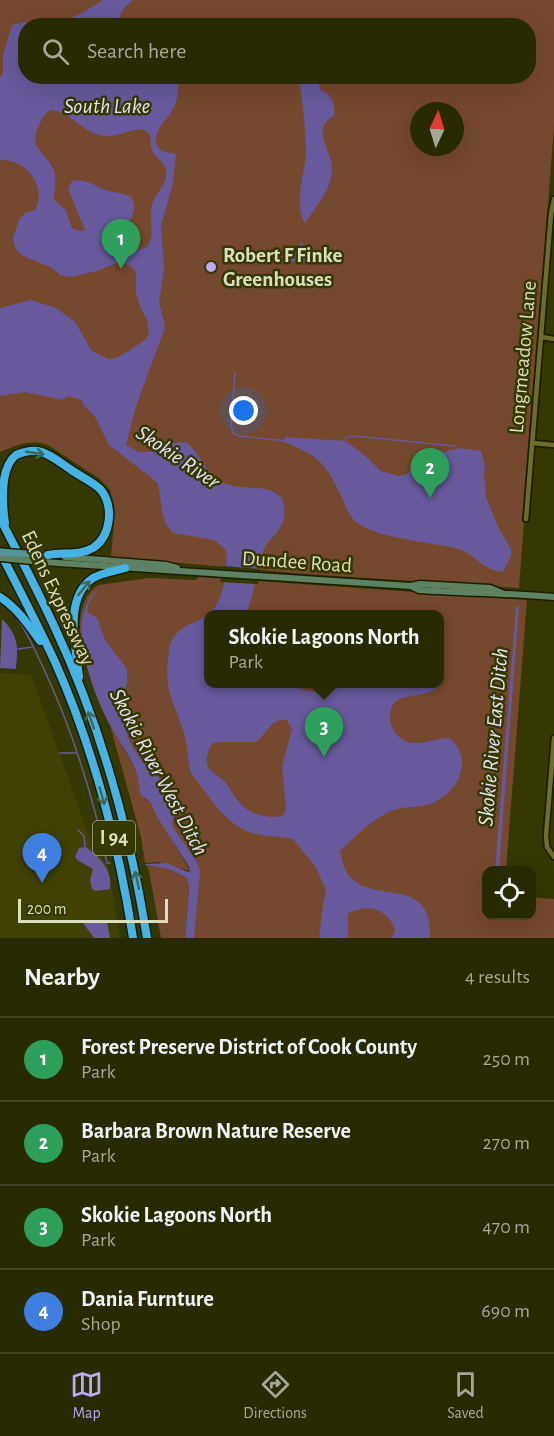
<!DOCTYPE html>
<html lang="en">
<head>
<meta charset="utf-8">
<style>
	:root { --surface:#282a01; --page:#30320b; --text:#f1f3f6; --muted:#a5a799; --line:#444623; --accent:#b9abf7 }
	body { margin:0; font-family:"Alegreya Sans",sans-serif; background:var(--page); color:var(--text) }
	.controls { position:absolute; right:18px; bottom:18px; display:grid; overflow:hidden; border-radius:12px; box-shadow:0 6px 24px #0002 }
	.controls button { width:54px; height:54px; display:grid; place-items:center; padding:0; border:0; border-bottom:2px solid var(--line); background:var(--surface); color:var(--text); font:30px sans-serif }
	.compass { position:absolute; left:410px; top:102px; width:54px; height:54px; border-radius:50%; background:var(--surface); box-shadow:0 6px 24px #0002; rotate:4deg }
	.scale { position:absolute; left:18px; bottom:15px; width:150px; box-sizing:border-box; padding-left:6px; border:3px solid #dbdfbd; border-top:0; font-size:16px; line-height:21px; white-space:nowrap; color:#dbdfbd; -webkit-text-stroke:4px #353801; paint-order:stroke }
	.you { position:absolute; left:244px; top:411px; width:21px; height:21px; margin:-15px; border:4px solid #fff; border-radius:50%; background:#1a73e8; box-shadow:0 0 0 9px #1a73e833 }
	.badge { display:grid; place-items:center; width:39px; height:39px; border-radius:50%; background:var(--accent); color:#fff; font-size:20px; font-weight:700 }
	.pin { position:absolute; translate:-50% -50px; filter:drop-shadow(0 2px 3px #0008) }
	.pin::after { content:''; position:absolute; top:32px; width:21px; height:18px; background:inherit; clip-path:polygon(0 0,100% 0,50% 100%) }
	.popup { position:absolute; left:204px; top:610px; width:240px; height:78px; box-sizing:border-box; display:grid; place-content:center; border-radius:12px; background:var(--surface); filter:drop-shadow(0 2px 4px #0005); font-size:20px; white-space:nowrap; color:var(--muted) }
	.popup b { font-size:22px; color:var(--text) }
	.popup::after { content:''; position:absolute; left:50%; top:100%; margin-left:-12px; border:12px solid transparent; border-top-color:var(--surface) }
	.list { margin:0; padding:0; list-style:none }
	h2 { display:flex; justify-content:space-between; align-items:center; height:78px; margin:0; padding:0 24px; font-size:26px }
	h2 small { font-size:20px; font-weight:400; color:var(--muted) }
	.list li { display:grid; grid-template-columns:39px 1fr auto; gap:18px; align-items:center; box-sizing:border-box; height:84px; padding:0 24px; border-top:2px solid var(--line) }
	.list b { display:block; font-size:22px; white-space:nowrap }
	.list p { margin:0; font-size:20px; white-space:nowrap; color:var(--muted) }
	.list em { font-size:20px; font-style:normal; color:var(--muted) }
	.icon { flex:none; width:33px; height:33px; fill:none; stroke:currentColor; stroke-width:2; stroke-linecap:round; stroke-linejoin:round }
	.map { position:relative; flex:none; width:554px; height:938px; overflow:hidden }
	.search { position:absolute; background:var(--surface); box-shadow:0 6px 24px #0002; left:18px; right:18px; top:18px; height:66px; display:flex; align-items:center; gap:15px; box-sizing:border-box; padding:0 21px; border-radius:24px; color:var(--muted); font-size:22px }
	.sheet { height:414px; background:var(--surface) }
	nav { display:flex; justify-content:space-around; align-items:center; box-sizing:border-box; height:84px; border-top:2px solid var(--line); background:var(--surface); font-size:16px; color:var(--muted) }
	nav a { display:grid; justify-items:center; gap:3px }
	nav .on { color:var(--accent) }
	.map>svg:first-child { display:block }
	.built { fill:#404204 }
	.green { fill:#75492d; fill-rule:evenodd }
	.water { fill:#67599b; fill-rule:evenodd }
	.pier { fill:#353801 }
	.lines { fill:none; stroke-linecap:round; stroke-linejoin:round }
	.stream { stroke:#67599b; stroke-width:1.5 }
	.minor-casing { stroke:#1d1e00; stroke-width:8 }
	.secondary-casing { stroke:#1d1e00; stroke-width:9 }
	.motorway-casing { stroke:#1d1e00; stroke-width:11 }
	.minor { stroke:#6a6d2b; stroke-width:4.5 }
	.secondary { stroke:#5f8263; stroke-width:6 }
	.motorway { stroke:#46b3e6; stroke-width:8 }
	.secondary-bridge-casing { stroke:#1d1e00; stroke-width:9; stroke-linecap:butt }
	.primary-bridge-casing { stroke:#1d1e00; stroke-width:10; stroke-linecap:butt }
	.secondary-bridge { stroke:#5f8263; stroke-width:6 }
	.primary-bridge { stroke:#54979b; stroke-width:7 }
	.oneway { stroke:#3c695d }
	.poi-dot { fill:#b9abf7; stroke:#353801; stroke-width:2 }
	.labels { text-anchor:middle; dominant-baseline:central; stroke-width:5; stroke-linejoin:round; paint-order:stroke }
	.shield { fill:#353801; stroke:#a9ad85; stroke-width:1.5 }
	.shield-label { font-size:20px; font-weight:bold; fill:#dbdfbd }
	.poi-label { font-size:21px; font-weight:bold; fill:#dbdfbd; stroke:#353801; text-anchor:start }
	.street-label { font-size:21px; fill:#dbdfbd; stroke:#353801 }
	.water-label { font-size:22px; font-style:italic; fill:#e4e2f5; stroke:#353801 }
</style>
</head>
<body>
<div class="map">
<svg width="554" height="938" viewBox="0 0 554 938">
	<rect width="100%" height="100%" fill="#353801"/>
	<path class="built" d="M0,673L31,675L90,839L108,867L120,938H0Z"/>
	<g class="green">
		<path d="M0,0H554V126L519,588L307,574L111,557L115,509L110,490L100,479L48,445C30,439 17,445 0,452ZM26,26H528V76H26ZM419,111H455V147H419Z"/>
		<path d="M199,577L527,600L506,870H486V916H532V897L554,899V938H192L195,867L115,728L85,617L88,599C78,618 83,643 86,664C77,643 75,597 99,585L149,578L196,580ZM208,614H440V684H208Z"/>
		<path d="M110,725L137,772L145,799L151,803L190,871L158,862L145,863L141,837Z"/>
		<path d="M146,865L169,869L187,878L189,888L185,938H161L149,871Z"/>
	</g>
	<g class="water">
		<path d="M103,0H133L124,8L115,25L56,26L87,10Z"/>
		<path d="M25,22L36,25L26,26V76H169L178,81C178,89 178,98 175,105C169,120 146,135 161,151L176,154L173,183L161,226L164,269L159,303L165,325L163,333L136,406L126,445L139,452H160L175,466L176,461L172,443L186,442C201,453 206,476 224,483C244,492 266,482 282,498C284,505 286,513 283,521C279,534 268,539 263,551C255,572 255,594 246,614H209C224,601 228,570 226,550L214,540L173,533L167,526L163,516L158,483L109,445L94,415L83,405L82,400L68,396L62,400L25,392L0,396V308L31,300L56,308L75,322L92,351L108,359L116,358L129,351L146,339L149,333L147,320L141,309L136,294V272L131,266L119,262L97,271L70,277L60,275L52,268L22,255L16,250L13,239L19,219L25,213L35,210C48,186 25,158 0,160V78L3,72V56L12,25ZM51,110C71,112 83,133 103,136C113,138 130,130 142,129L150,134C151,140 150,147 153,152C157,159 164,161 166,171C168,185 156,192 152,204C147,218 161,252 136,249C130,249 125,245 121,240C125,224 141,212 131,197C121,192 115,193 106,190C93,186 87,178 72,181L68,189L85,230L80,231L72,228L66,210L54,200C54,191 57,180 54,171C47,150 27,152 39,125C42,119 44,114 51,110Z"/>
		<path d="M299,77H328L321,79L319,84L320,90L327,93L333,102L335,114C332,118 327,120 325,124C317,137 333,155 332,170C331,192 315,206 305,224C292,199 307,172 306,146C305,123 302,99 299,77Z"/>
		<path d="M301,242L311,254L310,260L301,262L289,261L288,254L297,249Z"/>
		<path d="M285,437L345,441L362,453L381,471L399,476L407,474L421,459L440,453L460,448L481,451L485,466L484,473L486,497L498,527L511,549V555L503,572C482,571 476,553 455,548C430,542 371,538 354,520C348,514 345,504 341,496C325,462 319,456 284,442Z"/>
		<path d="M98,589L89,602L87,612L97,618L105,640L127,669V683L121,709L128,737L132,746L148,769L163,781L175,809L172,823L174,829L195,859L200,871L194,938H185L189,888L187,878L169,869L146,865L144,864L167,863L188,872L190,871L189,867L156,815L151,803L140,794C139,787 139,778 136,771C130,756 119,742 111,727C94,696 62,616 98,589Z"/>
		<path d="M519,606L499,870H495L516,607Z"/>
		<path d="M208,615V684H286L305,690L320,693L330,688L331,684H440V655C443,665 447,677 439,686C427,700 397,690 391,709C390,716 389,721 392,727C406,755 428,738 450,738C460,748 464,757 461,771C459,780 454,788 447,794C426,813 408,802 387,813C370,821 354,838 340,851C342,860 344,870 350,877C375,904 433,875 430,938H392L395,930C389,909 366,902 348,914V938H319L323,905L326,890L315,866L293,839C281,836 268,837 256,834C226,828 209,795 191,773C187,761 188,749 185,736C176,706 164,693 168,659C169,652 169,643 174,637C181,625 199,622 208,615ZM280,720H287L292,729L282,766L286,809L284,815C270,820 250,815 240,803C233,796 230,786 223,780C218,775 207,771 207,763C206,757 209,749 212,744L216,742H257L273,723Z"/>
		<path d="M2,619C19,636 18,646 16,669L0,668Z"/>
		<path d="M85,847C100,856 113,871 110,889L96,891L92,889L90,880L93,869L77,860L75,857L79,848Z"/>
		<path d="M85,922H107L110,938H94L83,923Z"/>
	</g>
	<path class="pier" d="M224,566L260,569L258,584L220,582Z"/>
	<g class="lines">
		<g class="stream">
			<path d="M235,372L231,425L233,433L239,436L286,441"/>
			<path d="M343,440L347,437L354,436L454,446"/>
			<path d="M0,603C6,608 13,612 17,618C28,633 35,651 43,667C72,729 93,796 107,863H110"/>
			<path d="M18,649L32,647"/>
			<path d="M60,753H77"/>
			<path d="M78,830L84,836L85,847"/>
		</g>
		<defs>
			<g id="minor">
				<path d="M542,337L554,339"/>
				<path d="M533,443L554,445"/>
				<path d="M526,519L551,214L554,199"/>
				<path d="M554,738L546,836L547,847L554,857"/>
			</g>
			<g id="secondary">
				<path d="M65,557L166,565L177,568"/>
				<path d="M43,562L411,586L420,584L490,588L502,593"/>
				<path d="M411,586L419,590C465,593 509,593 554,597"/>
			</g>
			<g id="motorway">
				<path d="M0,518C19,555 38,591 55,628C101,726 130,832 147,938"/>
				<path d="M5,523C2,502 0,468 16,455C23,452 31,450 38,451C49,453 61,463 70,469C79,476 94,482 101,490C114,507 111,536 93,548C79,556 63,552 48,555"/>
				<path d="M0,552C19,589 38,625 55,662C93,747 119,846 133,938"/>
				<path d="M0,597C17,608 28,624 40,641"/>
				<path d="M79,677C76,647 63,598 93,578C102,573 114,571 125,568"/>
			</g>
		</defs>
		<use href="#minor" class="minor-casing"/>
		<use href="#secondary" class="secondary-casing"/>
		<use href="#motorway" class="motorway-casing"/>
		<use href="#minor" class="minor"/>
		<use href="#secondary" class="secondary"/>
		<use href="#motorway" class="motorway"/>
		<defs>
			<path id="secondary-bridge" d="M0,558L43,562"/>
			<path id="primary-bridge" d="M0,552L40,555"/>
		</defs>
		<use href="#secondary-bridge" class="secondary-bridge-casing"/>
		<use href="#primary-bridge" class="primary-bridge-casing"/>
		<use href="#secondary-bridge" class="secondary-bridge"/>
		<use href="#primary-bridge" class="primary-bridge"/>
	</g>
	<defs><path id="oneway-shaft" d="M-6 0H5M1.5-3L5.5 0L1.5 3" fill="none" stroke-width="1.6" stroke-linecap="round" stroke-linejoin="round" transform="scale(1.5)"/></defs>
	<g class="oneway">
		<use href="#oneway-shaft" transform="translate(35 453) rotate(8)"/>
		<use href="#oneway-shaft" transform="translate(84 588) rotate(-51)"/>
		<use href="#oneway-shaft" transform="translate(91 720) rotate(-109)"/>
		<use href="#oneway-shaft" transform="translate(102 796) rotate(74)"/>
		<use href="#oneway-shaft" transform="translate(137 880) rotate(-102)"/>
	</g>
	<circle class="poi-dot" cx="211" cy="267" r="6"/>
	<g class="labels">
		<rect class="shield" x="93" y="821" width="42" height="34" rx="4.5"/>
		<g class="shield-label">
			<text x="114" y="838">I 94</text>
		</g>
		<g class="poi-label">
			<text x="223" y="255">Robert F Finke<tspan x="223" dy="24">Greenhouses</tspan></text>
		</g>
		<g class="street-label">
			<text transform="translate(523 357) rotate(-85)">Longmeadow Lane</text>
			<text transform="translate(297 562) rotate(4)">Dundee Road</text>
			<text transform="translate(58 598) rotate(65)">Edens Expressway</text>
		</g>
		<g class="water-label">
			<text x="107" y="106">South Lake</text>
			<text transform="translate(178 457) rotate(34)">Skokie River</text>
			<text transform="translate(493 737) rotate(-85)">Skokie River East Ditch</text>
			<text transform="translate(159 772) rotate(62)">Skokie River West Ditch</text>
		</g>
	</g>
</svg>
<div class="controls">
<button><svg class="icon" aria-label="locate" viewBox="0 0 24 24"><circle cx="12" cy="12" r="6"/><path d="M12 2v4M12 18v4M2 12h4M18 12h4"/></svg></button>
</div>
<svg class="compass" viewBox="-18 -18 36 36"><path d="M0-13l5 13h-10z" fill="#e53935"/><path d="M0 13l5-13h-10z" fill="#a5a799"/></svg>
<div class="scale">200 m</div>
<div class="you"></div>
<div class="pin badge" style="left:121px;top:269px;background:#2e9e5b">1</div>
<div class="pin badge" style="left:430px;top:498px;background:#2e9e5b">2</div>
<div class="pin badge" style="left:324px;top:757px;background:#2e9e5b">3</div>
<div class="popup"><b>Skokie Lagoons North</b>Park</div>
<div class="pin badge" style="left:42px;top:883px;background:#3f7fe0">4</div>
<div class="search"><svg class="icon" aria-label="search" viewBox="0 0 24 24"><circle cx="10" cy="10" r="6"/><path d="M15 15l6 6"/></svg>Search here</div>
</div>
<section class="sheet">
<h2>Nearby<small>4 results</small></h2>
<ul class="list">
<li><span class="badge" style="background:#2e9e5b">1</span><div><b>Forest Preserve District of Cook County</b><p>Park</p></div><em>250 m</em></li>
<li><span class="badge" style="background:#2e9e5b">2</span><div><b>Barbara Brown Nature Reserve</b><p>Park</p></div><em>270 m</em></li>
<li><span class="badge" style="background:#2e9e5b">3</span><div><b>Skokie Lagoons North</b><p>Park</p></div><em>470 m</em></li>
<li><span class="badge" style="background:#3f7fe0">4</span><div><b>Dania Furnture</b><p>Shop</p></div><em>690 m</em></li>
</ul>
</section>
<nav>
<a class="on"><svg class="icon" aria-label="map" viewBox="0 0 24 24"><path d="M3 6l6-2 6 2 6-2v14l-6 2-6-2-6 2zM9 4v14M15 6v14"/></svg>Map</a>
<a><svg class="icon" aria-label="directions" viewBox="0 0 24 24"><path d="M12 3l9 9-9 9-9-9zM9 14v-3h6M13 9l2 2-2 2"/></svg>Directions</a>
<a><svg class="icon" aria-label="saved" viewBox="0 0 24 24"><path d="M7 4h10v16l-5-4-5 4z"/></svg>Saved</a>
</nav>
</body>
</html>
